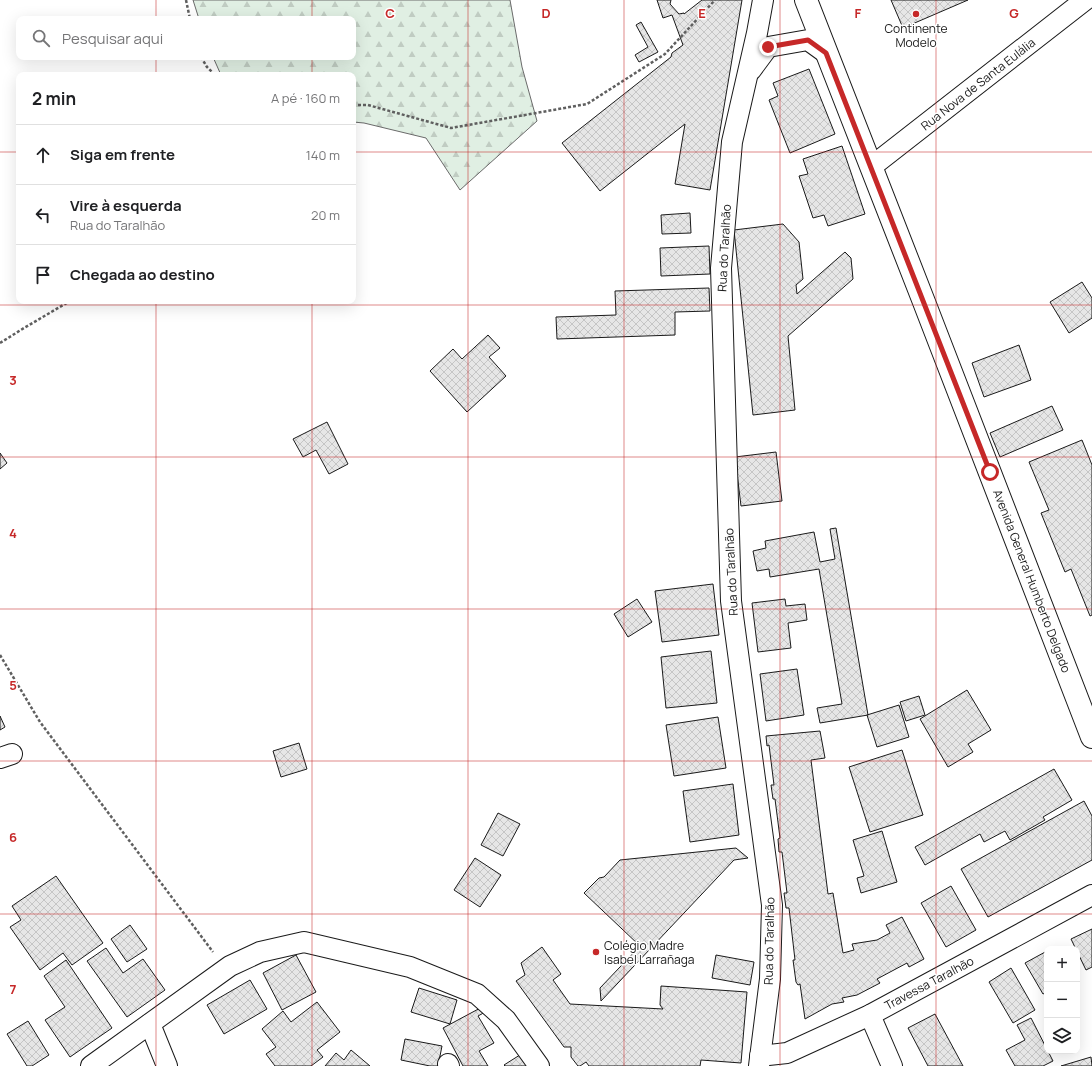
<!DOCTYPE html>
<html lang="pt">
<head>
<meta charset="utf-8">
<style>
	:root { --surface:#fff; --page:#f2f2f2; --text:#202124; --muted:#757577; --line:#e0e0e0 }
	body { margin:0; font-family:Manrope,sans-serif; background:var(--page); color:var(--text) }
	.controls { position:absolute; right:12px; bottom:12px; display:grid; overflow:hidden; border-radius:8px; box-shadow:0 4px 16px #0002 }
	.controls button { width:36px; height:36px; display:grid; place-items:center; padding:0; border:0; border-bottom:1px solid var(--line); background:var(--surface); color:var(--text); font:20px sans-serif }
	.stop { position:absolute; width:12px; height:12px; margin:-9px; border:3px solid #c62828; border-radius:50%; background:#fff }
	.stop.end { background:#c62828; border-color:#fff; box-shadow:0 1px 4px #0008 }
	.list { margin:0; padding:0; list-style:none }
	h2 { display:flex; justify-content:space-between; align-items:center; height:52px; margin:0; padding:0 16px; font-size:17px }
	h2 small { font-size:13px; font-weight:400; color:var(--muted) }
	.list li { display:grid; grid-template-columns:26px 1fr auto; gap:12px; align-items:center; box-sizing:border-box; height:60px; padding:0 16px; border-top:1px solid var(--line) }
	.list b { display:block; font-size:15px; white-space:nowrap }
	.list p { margin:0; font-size:13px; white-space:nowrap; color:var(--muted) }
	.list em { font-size:13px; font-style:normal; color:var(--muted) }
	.icon { flex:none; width:22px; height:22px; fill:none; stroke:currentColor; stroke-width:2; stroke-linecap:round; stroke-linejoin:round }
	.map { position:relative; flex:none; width:1092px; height:1066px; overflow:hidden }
	.search { position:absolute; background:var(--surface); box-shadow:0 4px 16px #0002; left:16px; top:16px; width:340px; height:44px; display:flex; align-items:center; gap:10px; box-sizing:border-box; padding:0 14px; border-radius:8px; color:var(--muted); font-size:15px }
	.panel { position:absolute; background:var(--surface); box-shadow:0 4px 16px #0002; left:16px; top:72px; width:340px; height:232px; border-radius:8px }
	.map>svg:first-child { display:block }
	.forest { fill:url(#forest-firs); stroke:#6a6a6a }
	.building { fill:url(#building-cross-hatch); stroke:#1a1a1a }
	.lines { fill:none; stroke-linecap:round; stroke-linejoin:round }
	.street-casing { stroke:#1a1a1a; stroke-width:22 }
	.secondary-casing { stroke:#1a1a1a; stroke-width:24 }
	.path { stroke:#5f5f5f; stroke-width:2.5; stroke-dasharray:3 2; stroke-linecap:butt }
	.street { stroke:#fff; stroke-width:20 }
	.secondary { stroke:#fff; stroke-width:22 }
	.route { stroke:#c62828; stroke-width:5 }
	.grid { fill:none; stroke:#c62828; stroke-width:1; stroke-opacity:0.55 }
	.poi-dot { fill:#c62828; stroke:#fff; stroke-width:1.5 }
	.labels { text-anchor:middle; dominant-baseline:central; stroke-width:3; stroke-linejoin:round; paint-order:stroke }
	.poi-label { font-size:12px; fill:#1a1a1a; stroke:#fff }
	.street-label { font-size:12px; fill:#1a1a1a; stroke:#fff }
	.grid-label { font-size:13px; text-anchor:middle; font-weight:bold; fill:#c62828; stroke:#fff; stroke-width:3; stroke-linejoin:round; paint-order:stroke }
</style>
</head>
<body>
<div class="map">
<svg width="1092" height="1066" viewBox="0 0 1092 1066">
	<defs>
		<pattern id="forest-firs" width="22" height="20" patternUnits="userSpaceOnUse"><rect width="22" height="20" fill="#e0efe3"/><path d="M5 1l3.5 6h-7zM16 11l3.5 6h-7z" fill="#c0ccc2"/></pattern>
		<pattern id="building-cross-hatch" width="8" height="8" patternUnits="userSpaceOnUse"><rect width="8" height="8" fill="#e6e6e6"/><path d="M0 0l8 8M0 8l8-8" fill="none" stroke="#c5c5c5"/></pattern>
	</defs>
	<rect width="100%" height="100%" fill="#fff"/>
	<path class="forest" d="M193,0H510L522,67L537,121L460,190L426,138L364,123L353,122V75H221L213,57H353V19H199Z"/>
	<g class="building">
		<path d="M657,0H671L670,4L679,14L684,13V14L702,0H742L710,190L675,184L685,124L600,191L562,143L671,57L672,53L683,45L672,15L663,18Z"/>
		<path d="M891,0H968L903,28Z"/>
		<path d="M641,22L658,52L639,62L635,55L648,47L636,25Z"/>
		<path d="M809,69L835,134L790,153L769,100L778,96L773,83Z"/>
		<path d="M842,146L865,214L828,226L824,215L813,218L799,176L808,174L803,159Z"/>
		<path d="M690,213L691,233L662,234L661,215Z"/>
		<path d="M783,224L799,242L803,279L796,285L797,294L845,252L851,258L853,279L788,336L795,410L753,415L734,230Z"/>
		<path d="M709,246L710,274L661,276L660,248Z"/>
		<path d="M1082,282L1092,298V318L1069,333L1050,302Z"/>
		<path d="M709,288L710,311L675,312V335L557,339L556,317L616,315L615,291Z"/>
		<path d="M488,335L500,348L489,357L506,376L467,412L430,371L453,349L462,359Z"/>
		<path d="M1019,345L1031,380L984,397L972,363Z"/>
		<path d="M1052,406L1063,430L1000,457L990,433Z"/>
		<path d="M327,422L348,464L329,474L316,450L303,457L293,439Z"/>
		<path d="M1082,440L1092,465V615L1090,616L1071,569L1065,572L1041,513L1049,510L1029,462Z"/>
		<path d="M776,452L782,501L741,506L735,457Z"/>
		<path d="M0,453L7,463L0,469Z"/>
		<path d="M836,528L868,715L820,723L817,708L842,704L819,569L770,577L769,569L757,571L753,551L766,548L765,541L814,532L820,562L835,559L830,529Z"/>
		<path d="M713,584L719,635L662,642L655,591Z"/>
		<path d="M637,599L652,622L628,637L614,614Z"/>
		<path d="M785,599L786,606L805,604L807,620L788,623L791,648L758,652L752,603Z"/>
		<path d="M711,651L717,703L666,708L661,657Z"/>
		<path d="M797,669L804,715L766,721L760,674Z"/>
		<path d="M967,690L991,730L968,744L973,752L948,767L920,719Z"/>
		<path d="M919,696L925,715L906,721L900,702Z"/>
		<path d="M899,705L909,737L877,747L867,715Z"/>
		<path d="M0,716L5,727L0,730Z"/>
		<path d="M718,717L726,768L674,776L666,725Z"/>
		<path d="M820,731L825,758L811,760L828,894L833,893L843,953L854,950L852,944L877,940L890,933L886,925L902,917L924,959L909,967L907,963L877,979L880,983L857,995L842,998L844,1002L832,1004L805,1019L800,984L798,985L796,982L793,960H795L789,908H786L784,893H787L782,852H779L778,839L780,838L775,799H773L771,785H774L769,745L767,746L766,736Z"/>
		<path d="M299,743L307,769L281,777L273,751Z"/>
		<path d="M902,750L923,815L870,832L849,767Z"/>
		<path d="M1054,769L1072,800L1043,817L1045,820L1010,840L1005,831L984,842L980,834L925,865L915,847Z"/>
		<path d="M733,784L739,835L690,842L683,791Z"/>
		<path d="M1084,801L1092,816V860L988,917L961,869Z"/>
		<path d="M498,813L520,824L503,856L481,845Z"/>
		<path d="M882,831L897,882L861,893L857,878L864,876L853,840Z"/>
		<path d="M736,848L748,858L734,860L601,1001L600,988L640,946L584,893L599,878L604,877L620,860Z"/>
		<path d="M475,858L501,875L480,907L454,890Z"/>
		<path d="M56,876L103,943L72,965L63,953L40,970L10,927L21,920L12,906Z"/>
		<path d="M951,886L976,930L946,947L921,903Z"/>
		<path d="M130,925L147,949L127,962L111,939Z"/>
		<path d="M1092,929V967L1086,970L1071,939Z"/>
		<path d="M542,947L561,974L553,980L570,1004L663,1009L660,1005L661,986L747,992L741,1063L701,1060L700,1066H589L586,1062L580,1066H578L571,1057V1047H564L516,981L525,975L521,963Z"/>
		<path d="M106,948L123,973L143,959L165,990L127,1017L87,961Z"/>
		<path d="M1047,951V992L1043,994L1025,963Z"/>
		<path d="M296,955L316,992L282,1010L263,973Z"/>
		<path d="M716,955L754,962L750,985L712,978Z"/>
		<path d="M66,960L112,1028L70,1057L45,1020L65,1007L44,976Z"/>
		<path d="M1011,968L1035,1010L1013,1023L989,982Z"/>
		<path d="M250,980L267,1009L224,1034L207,1005Z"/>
		<path d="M419,988L457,1000L450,1024L411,1012Z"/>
		<path d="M317,1002L340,1032L317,1050L323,1057L311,1066H275L266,1054L276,1047L262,1029L283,1011L291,1022Z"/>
		<path d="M484,1006L487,1011L478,1016L494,1043L479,1051L488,1066H463L443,1028Z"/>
		<path d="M935,1014L963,1066H928L908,1028Z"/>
		<path d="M1031,1018L1053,1061L1043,1066H1015L1006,1050L1025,1040L1017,1025Z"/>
		<path d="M28,1021L49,1055L32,1066H27L7,1034Z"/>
		<path d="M405,1039L442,1046L438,1066H430L401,1060Z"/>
		<path d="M351,1050L370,1066H325L336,1053L344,1060Z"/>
		<path d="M523,1053L530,1066H505L504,1065Z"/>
		<path d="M1091,1057L1092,1066H1061Z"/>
	</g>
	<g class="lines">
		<defs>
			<g id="street">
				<path d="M751,70L768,47L808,40L826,53"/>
				<path d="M871,167L1085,0"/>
				<path d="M0,758L12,754"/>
				<path d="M870,1015L892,1066"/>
				<path d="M150,1024L167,1066"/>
				<path d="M760,1056L787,1053L870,1015L1092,895"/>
				<path d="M448,1064L449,1066"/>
				<path d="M91,1066L230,966L260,952L304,942L410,967L477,994L506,1020L539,1066"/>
				<path d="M759,1066L770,979L772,905L731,601L721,268L732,142L757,33L763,0"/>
			</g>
			<path id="secondary" d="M806,0L924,302L1092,737"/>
		</defs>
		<use href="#street" class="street-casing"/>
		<use href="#secondary" class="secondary-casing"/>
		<g class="path">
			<path d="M186,0L190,19"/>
			<path d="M201,57L207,67L215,75"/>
			<path d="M353,105H368L451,128L587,104L665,54L715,0"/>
			<path d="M0,343L24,328L70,301"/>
			<path d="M0,655L40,722L213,952"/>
		</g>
		<use href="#street" class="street"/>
		<use href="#secondary" class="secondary"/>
	</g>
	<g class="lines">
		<path class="route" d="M768,47L808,40L826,53L990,472"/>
	</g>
	<path class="grid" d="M156,0V19M312,0V19M468,0V1066M624,0V1066M780,0V1066M936,0V1066M156,57V75M312,57V75M0,152H19M353,152H1092M156,301V1066M312,301V1066M0,305H1092M0,457H1092M0,609H1092M0,761H1092M0,914H1092"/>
	<g class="poi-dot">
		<circle cx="916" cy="14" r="4"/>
		<circle cx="596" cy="952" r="4"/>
	</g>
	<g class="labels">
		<g class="poi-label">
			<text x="916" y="28">Continente<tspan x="916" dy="14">Modelo</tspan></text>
			<text x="604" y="945" text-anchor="start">Colégio Madre<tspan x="604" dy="14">Isabel Larrañaga</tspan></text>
		</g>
		<g class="street-label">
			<text transform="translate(978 84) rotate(-38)">Rua Nova de Santa Eulália</text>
			<text transform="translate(724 248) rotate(-87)">Rua do Taralhão</text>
			<text transform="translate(731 572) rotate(-93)">Rua do Taralhão</text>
			<text transform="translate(1032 581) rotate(69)">Avenida General Humberto Delgado</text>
			<text transform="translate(769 941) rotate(-89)">Rua do Taralhão</text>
			<text transform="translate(929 983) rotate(-28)">Travessa Taralhão</text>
		</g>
	</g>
	<g class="grid-label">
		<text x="390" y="18">C</text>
		<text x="546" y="18">D</text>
		<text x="702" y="18">E</text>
		<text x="858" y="18">F</text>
		<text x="1014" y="18">G</text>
		<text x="13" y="385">3</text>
		<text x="13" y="538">4</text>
		<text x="13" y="690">5</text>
		<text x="13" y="842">6</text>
		<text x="13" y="994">7</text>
	</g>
</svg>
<div class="controls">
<button>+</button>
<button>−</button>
<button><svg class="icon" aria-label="layers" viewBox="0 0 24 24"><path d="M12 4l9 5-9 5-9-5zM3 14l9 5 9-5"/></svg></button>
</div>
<div class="stop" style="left:990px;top:472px"></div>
<div class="stop end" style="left:768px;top:47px"></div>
<div class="search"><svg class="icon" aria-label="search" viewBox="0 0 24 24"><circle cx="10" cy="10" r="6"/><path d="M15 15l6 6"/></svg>Pesquisar aqui</div>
<section class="panel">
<h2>2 min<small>A pé · 160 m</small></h2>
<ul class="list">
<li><svg class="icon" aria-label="ahead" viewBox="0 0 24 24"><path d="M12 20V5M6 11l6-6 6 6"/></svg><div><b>Siga em frente</b></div><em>140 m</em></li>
<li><svg class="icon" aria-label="left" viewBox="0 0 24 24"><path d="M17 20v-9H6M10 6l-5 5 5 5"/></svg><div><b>Vire à esquerda</b><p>Rua do Taralhão</p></div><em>20 m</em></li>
<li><svg class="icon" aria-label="arrive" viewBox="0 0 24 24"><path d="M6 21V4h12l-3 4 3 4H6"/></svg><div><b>Chegada ao destino</b></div></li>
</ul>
</section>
</div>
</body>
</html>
